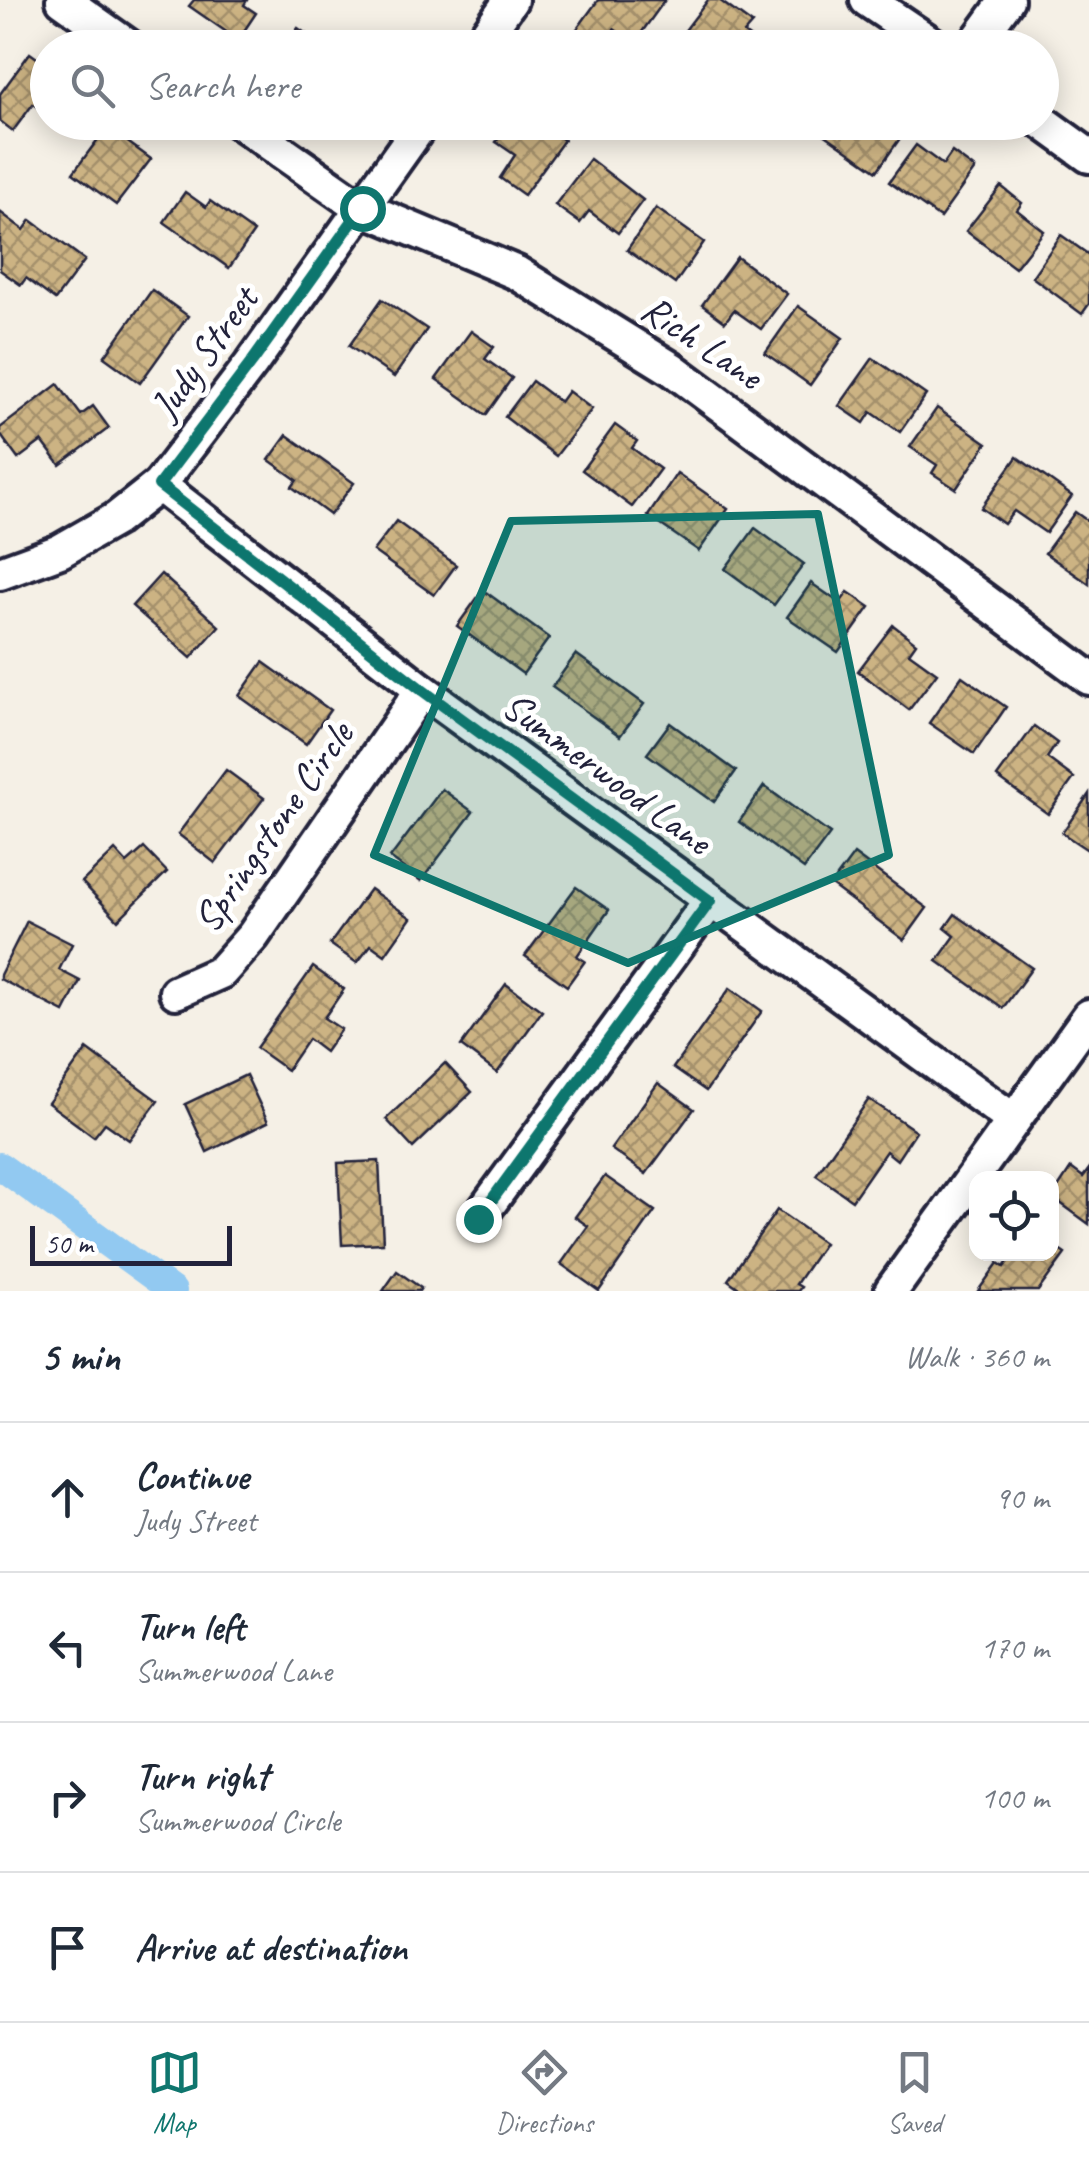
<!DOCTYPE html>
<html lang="en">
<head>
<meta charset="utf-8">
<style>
	:root { --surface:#fff; --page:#f6f6f7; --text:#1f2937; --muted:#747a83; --line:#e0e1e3; --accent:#0f766e }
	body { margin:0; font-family:Caveat,sans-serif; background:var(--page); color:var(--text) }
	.controls { position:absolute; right:30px; bottom:30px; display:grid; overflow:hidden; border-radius:20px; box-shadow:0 5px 25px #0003 }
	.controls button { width:90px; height:90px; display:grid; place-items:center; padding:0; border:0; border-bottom:2px solid var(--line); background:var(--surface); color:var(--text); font:50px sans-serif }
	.scale { position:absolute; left:30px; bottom:25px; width:202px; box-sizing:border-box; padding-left:10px; border:5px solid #22223b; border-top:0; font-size:28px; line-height:35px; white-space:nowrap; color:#22223b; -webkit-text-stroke:8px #fff; paint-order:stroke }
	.stop { position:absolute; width:30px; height:30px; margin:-22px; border:8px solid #0f766e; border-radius:50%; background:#fff }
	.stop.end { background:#0f766e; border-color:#fff; box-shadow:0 2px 10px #0008 }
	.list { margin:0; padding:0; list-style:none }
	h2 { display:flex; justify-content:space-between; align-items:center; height:130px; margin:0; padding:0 40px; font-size:42px }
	h2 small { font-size:32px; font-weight:400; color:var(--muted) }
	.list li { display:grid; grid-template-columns:65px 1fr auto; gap:30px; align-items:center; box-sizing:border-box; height:150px; padding:0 40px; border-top:2px solid var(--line) }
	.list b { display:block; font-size:38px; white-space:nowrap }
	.list p { margin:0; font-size:32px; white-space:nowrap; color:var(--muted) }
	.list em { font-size:32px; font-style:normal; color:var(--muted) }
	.icon { flex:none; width:55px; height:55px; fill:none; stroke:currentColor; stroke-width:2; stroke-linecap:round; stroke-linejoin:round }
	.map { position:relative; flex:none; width:1089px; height:1291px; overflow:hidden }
	.search { position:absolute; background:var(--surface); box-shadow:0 5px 25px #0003; left:30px; right:30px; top:30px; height:110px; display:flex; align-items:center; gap:25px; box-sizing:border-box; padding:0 35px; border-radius:55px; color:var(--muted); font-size:38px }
	.sheet { height:730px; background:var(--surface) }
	nav { display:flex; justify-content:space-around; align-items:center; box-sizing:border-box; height:140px; border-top:2px solid var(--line); background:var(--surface); font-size:28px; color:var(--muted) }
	nav a { display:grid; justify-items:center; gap:5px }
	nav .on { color:var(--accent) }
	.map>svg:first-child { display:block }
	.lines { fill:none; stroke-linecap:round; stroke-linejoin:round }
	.canal { stroke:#92c9f1; stroke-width:28 }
	.building { fill:url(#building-cross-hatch); stroke:#22223b; stroke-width:2.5 }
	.minor-casing { stroke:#22223b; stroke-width:40 }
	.minor { stroke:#fff; stroke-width:32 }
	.route { stroke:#0f766e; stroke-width:12 }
	.marked { fill:#0f766e; fill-opacity:0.2; stroke:#0f766e; stroke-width:8; stroke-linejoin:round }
	.labels { text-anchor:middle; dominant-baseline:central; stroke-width:10; stroke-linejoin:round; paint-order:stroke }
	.street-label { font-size:40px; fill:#22223b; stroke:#fff }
</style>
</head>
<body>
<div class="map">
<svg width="1089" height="1291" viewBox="0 0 1089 1291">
	<defs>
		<pattern id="building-cross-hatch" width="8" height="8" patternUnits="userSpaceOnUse" patternTransform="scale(2.5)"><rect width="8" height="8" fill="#ccb383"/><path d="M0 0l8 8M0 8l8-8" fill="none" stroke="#a5916c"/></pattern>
	</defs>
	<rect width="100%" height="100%" fill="#f5f0e6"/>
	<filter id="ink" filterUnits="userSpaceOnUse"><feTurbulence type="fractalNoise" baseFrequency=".01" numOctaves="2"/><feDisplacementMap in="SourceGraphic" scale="20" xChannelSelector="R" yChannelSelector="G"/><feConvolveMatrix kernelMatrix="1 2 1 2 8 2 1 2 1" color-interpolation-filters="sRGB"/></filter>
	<g filter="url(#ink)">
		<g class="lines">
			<path class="canal" d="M0,1166L173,1291"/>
		</g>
		<g class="building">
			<path d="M194,0H247L244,5L256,13L238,40L189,6Z"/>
			<path d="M598,0H665L634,43L614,29L602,47L577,29Z"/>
			<path d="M708,0H719L752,24L744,33L756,42L752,48H686L677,41Z"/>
			<path d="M298,28L326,48H284Z"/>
			<path d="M30,53L48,66V115L33,104L13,131L0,121V94Z"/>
			<path d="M510,122H540L564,140L524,195L500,178L515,155L496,142Z"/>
			<path d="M832,122H887L903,134L877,171L824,134Z"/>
			<path d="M107,127L151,159L116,205L73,173Z"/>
			<path d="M916,145L943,165L952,152L975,169L940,218L889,182Z"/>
			<path d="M590,159L643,200L618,233L589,211L580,223L555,205Z"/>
			<path d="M1001,186L1022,203L1017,210L1044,231L1015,268L966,231Z"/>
			<path d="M185,192L206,207L210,201L254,232L229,268L164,222Z"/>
			<path d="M656,208L704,242L675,284L627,250Z"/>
			<path d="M0,212L24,230L31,220L85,260L55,300L26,278L21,285L0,270Z"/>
			<path d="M1061,235L1089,255V304L1082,314L1032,277Z"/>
			<path d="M737,257L787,294L761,329L734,310L725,322L702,305Z"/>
			<path d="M152,290L188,316L140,383L104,357Z"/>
			<path d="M382,299L427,329L394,377L349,346Z"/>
			<path d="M798,306L843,338L810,385L765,353Z"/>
			<path d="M471,331L494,347L485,359L512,378L486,415L436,379Z"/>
			<path d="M873,358L926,395L900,432L871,412L864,423L839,406Z"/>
			<path d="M532,381L560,402L568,391L592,409L556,456L505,417Z"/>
			<path d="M58,384L81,415L93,406L109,428L60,465L42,441L18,459L0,434V428Z"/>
			<path d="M937,408L987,443L956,489L932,473L937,465L910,447Z"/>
			<path d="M615,425L637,441L632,448L660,469L632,507L582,470Z"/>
			<path d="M287,435L354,483L330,515L292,487L297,480L269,460Z"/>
			<path d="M1017,457L1072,496L1046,533L1014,511L1004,524L981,508Z"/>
			<path d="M677,473L728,509L699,551L648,516Z"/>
			<path d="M1075,512L1089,522V584L1045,553Z"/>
			<path d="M396,521L456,565L434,595L373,551Z"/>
			<path d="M755,528L804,564L774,605L725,569Z"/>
			<path d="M161,574L219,626L191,658L132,606Z"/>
			<path d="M811,583L840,603L848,592L870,607L838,652L787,617Z"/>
			<path d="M483,590L549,638L523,674L457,626Z"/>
			<path d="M893,625L916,643L909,653L937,673L909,710L858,671Z"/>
			<path d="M576,654L644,704L620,736L552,687Z"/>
			<path d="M263,662L330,710L306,744L239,696Z"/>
			<path d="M962,676L1006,707L974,754L929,723Z"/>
			<path d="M670,723L736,771L714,802L647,754Z"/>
			<path d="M1034,726L1057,743L1047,758L1074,778L1048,814L997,777Z"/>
			<path d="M226,770L264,798L215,863L178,834Z"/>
			<path d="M764,786L830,834L804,869L739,822Z"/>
			<path d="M442,789L473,812L421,881L390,858Z"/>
			<path d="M1089,794V851L1062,833Z"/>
			<path d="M144,848L167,872L118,920L82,882L115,850L127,863Z"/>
			<path d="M854,854L927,908L904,940L831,885Z"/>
			<path d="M576,887L609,910L577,956L585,961L567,986L525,956Z"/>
			<path d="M370,889L411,918L385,955L371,945L357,963L330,944Z"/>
			<path d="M955,914L1032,968L1003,1008L937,961L955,936L945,928Z"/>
			<path d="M27,921L72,944L59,970L80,981L64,1012L0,979V975Z"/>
			<path d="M313,967L344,989L324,1018L341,1029L325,1052L308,1039L287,1070L256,1048Z"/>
			<path d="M506,984L542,1011L497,1073L461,1046Z"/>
			<path d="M730,988L762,1011L706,1091L673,1068Z"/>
			<path d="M87,1049L158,1101L129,1140L105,1123L94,1137L48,1103Z"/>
			<path d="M445,1063L472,1092L413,1148L386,1119Z"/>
			<path d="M246,1075L268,1122L207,1152L185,1104Z"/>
			<path d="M658,1083L694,1109L646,1174L611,1149Z"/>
			<path d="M869,1099L916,1131L897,1160L886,1151L852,1200L816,1175Z"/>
			<path d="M379,1161L383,1243L342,1245L338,1163Z"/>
			<path d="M1071,1168L1083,1177L1089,1169V1224L1052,1197Z"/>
			<path d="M605,1176L655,1211L599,1291L561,1264L588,1226L575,1217Z"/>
			<path d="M777,1210L824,1243L796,1284L801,1287L798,1291H743L728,1280Z"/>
			<path d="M1052,1245L1065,1254L1038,1291H978L998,1263L1004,1267L1014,1254H1052Z"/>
			<path d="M397,1271L421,1288L419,1291H383Z"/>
		</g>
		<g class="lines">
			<defs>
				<g id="minor">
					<path d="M63,0L131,48"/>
					<path d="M867,0L938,48"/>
					<path d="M477,48L511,0"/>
					<path d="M972,48L1007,0"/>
					<path d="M239,122L362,208L517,273L672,369L1089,678"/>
					<path d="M1042,122L1089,156"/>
					<path d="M159,485L422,690L1013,1120"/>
					<path d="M0,573L60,551L116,519L159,485L252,363L423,122"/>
					<path d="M176,992L221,972L253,936L422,690"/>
					<path d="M478,1219L710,901"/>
					<path d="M891,1291L1089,1016"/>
				</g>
			</defs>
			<use href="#minor" class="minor-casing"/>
			<use href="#minor" class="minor"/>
		</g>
	</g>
	<g class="lines" filter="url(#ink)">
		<path class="route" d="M362,208L252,362L159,485L422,690L710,901L478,1219"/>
	</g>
	<path class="marked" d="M818,514L889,855L628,963L374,855L511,521Z"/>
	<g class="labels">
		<g class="street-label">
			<text transform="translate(702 342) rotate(34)">Rich Lane</text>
			<text transform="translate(204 353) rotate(-54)">Judy Street</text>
			<text transform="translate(607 773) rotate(36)">Summerwood Lane</text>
			<text transform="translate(273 827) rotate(-55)">Springstone Circle</text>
		</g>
	</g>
</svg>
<div class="controls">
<button><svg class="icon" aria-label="locate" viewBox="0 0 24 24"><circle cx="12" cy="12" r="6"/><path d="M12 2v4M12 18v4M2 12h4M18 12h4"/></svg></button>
</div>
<div class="scale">50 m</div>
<div class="stop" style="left:362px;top:208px"></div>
<div class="stop end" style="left:478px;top:1219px"></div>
<div class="search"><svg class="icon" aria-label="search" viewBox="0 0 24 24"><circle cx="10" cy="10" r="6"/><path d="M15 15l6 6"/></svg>Search here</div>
</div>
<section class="sheet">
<h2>5 min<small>Walk · 360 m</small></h2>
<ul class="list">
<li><svg class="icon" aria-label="ahead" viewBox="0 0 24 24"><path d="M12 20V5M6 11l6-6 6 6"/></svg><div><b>Continue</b><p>Judy Street</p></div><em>90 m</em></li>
<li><svg class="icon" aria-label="left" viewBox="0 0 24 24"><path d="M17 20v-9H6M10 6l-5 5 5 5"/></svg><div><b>Turn left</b><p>Summerwood Lane</p></div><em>170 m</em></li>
<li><svg class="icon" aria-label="right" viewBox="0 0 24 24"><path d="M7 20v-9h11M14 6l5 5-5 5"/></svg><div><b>Turn right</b><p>Summerwood Circle</p></div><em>100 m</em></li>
<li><svg class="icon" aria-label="arrive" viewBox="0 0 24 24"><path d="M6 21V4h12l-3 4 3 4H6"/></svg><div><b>Arrive at destination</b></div></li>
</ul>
</section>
<nav>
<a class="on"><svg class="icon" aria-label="map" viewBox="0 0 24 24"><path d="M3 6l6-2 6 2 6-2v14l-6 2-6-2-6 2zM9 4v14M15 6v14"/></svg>Map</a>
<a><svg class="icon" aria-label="directions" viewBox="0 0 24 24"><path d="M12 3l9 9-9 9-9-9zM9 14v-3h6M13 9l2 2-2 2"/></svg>Directions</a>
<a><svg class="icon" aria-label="saved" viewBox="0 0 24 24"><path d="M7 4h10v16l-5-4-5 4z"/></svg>Saved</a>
</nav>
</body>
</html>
